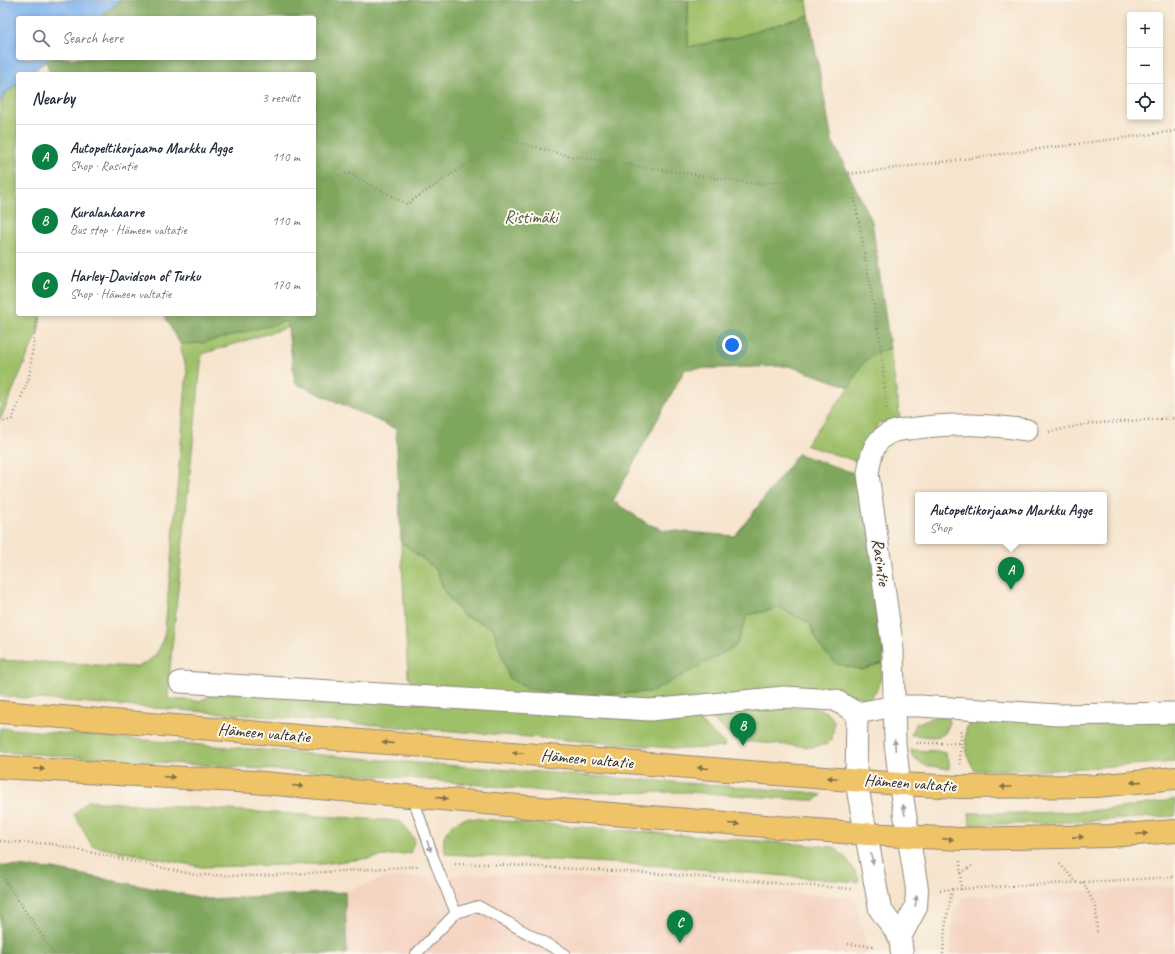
<!DOCTYPE html>
<html lang="en">
<head>
<meta charset="utf-8">
<style>
	:root { --surface:#fff; --page:#f6f6f7; --text:#1f2937; --muted:#747a83; --line:#e0e1e3; --accent:#0b8043 }
	body { margin:0; font-family:Caveat,sans-serif; background:var(--page); color:var(--text) }
	.controls { position:absolute; right:12px; top:12px; display:grid; overflow:hidden; border-radius:4px; box-shadow:0 2px 6px #0003 }
	.controls button { width:36px; height:36px; display:grid; place-items:center; padding:0; border:0; border-bottom:1px solid var(--line); background:var(--surface); color:var(--text); font:20px sans-serif }
	.you { position:absolute; left:732px; top:345px; width:14px; height:14px; margin:-10px; border:3px solid #fff; border-radius:50%; background:#1a73e8; box-shadow:0 0 0 6px #1a73e833 }
	.badge { display:grid; place-items:center; width:26px; height:26px; border-radius:50%; background:var(--accent); color:#fff; font-size:13px; font-weight:700 }
	.pin { position:absolute; translate:-50% -33px; filter:drop-shadow(0 1px 2px #0008) }
	.pin::after { content:''; position:absolute; top:21px; width:14px; height:12px; background:inherit; clip-path:polygon(0 0,100% 0,50% 100%) }
	.popup { position:absolute; left:915px; top:492px; width:192px; height:52px; box-sizing:border-box; display:grid; place-content:center; border-radius:4px; background:var(--surface); filter:drop-shadow(0 1px 3px #0005); font-size:13px; white-space:nowrap; color:var(--muted) }
	.popup b { font-size:15px; color:var(--text) }
	.popup::after { content:''; position:absolute; left:50%; top:100%; margin-left:-8px; border:8px solid transparent; border-top-color:var(--surface) }
	.list { margin:0; padding:0; list-style:none }
	h2 { display:flex; justify-content:space-between; align-items:center; height:52px; margin:0; padding:0 16px; font-size:17px }
	h2 small { font-size:13px; font-weight:400; color:var(--muted) }
	.list li { display:grid; grid-template-columns:26px 1fr auto; gap:12px; align-items:center; box-sizing:border-box; height:64px; padding:0 16px; border-top:1px solid var(--line) }
	.list b { display:block; font-size:15px; white-space:nowrap }
	.list p { margin:0; font-size:13px; white-space:nowrap; color:var(--muted) }
	.list em { font-size:13px; font-style:normal; color:var(--muted) }
	.icon { flex:none; width:22px; height:22px; fill:none; stroke:currentColor; stroke-width:2; stroke-linecap:round; stroke-linejoin:round }
	.map { position:relative; flex:none; width:1175px; height:954px; overflow:hidden }
	.search { position:absolute; background:var(--surface); box-shadow:0 2px 6px #0003; left:16px; top:16px; width:300px; height:44px; display:flex; align-items:center; gap:10px; box-sizing:border-box; padding:0 14px; border-radius:4px; color:var(--muted); font-size:15px }
	.panel { position:absolute; background:var(--surface); box-shadow:0 2px 6px #0003; left:16px; top:72px; width:300px; height:244px; border-radius:4px }
	.map>svg:first-child { display:block }
	.built { fill:#f5d3c1 }
	.green { fill:#9fc069; stroke:#65764a }
	.forest { fill:#7fa65d; stroke:#556844 }
	.water { fill:#80b4ed; stroke:#56708c }
	.lines { fill:none; stroke-linecap:round; stroke-linejoin:round }
	.service-casing { stroke:#90887c; stroke-width:12 }
	.minor-casing { stroke:#90887c; stroke-width:23 }
	.tertiary-casing { stroke:#90887c; stroke-width:24 }
	.trunk-casing { stroke:#90887c; stroke-width:24 }
	.path { stroke:#90887c; stroke-width:2.5; stroke-dasharray:1 3; stroke-linecap:butt }
	.service { stroke:#fff; stroke-width:10 }
	.minor { stroke:#fff; stroke-width:21 }
	.tertiary { stroke:#fff; stroke-width:22 }
	.trunk { stroke:#efc469; stroke-width:22 }
	.oneway { fill:#837047 }
	.oneway2 { fill:#a0a0a0 }
	.labels { text-anchor:middle; dominant-baseline:central; stroke-width:4; stroke-linejoin:round; paint-order:stroke }
	.park-label { font-size:17px; fill:#4e583e; stroke:#fbf7ec }
	.street-label { font-size:17px; fill:#2b2b2b; stroke:#fbf7ec }
</style>
</head>
<body>
<div class="map">
<svg width="1175" height="954" viewBox="0 0 1175 954">
	<rect width="100%" height="100%" fill="#fbf7ec"/>
	<filter id="ink" filterUnits="userSpaceOnUse"><feTurbulence type="fractalNoise" baseFrequency=".025" numOctaves="2"/><feDisplacementMap in="SourceGraphic" scale="8" xChannelSelector="R" yChannelSelector="G"/><feConvolveMatrix kernelMatrix="1 2 1 2 8 2 1 2 1" color-interpolation-filters="sRGB"/></filter>
	<filter id="wash" filterUnits="userSpaceOnUse"><feTurbulence type="fractalNoise" baseFrequency=".012" numOctaves="4" result="noise"/><feDisplacementMap in="SourceGraphic" scale="16" xChannelSelector="R" yChannelSelector="G"/><feGaussianBlur stdDeviation="0.9" result="paint"/><feColorMatrix in="noise" values="0 0 0 0 0 0 0 0 0 0 0 0 0 0 0 0 0 1.4 0 .05"/><feComposite in="paint" operator="in"/></filter>
	<g filter="url(#wash)">
		<rect width="100%" height="100%" fill="#f6e4cd"/>
		<g class="built">
			<path d="M488,874L663,881L855,898L868,954H347L345,892L384,878Z"/>
			<path d="M1175,886V954H950L953,914L963,897Z"/>
		</g>
		<g class="green">
			<path d="M688,0H807L809,15L738,37L688,47Z"/>
			<path d="M18,83V314H41L39,329L0,420V105L5,93Z"/>
			<path d="M304,314L299,324L202,354L170,668L168,699L199,701L217,693L228,692L681,718L695,717L725,744L724,747L684,749L0,696V660L137,667C156,659 161,650 165,630L187,372L180,344H189Z"/>
			<path d="M890,348L900,419L878,423L862,463L805,445L850,387L862,363L869,357Z"/>
			<path d="M401,542L437,570L444,591L462,615L494,628L509,678L736,646L748,615L780,608L809,623L821,648L862,669L883,663L879,687L868,700L829,687L659,702L483,693L413,685L408,677Z"/>
			<path d="M806,707L822,710L829,714L834,721L832,740L828,744L812,747L738,741L707,715Z"/>
			<path d="M949,716C950,744 931,736 911,735L915,724L934,717Z"/>
			<path d="M977,719L1175,721V762L1053,770H975C966,759 962,734 969,722Z"/>
			<path d="M0,728L418,763L806,792L822,795L815,800H806L688,792L564,793L419,779L0,752Z"/>
			<path d="M911,750L937,751L945,753L949,762V769L924,765L912,756Z"/>
			<path d="M1175,799V816L1055,823L970,825L969,813C1038,813 1107,814 1175,799Z"/>
			<path d="M87,801L400,821L415,840L410,853L322,864L202,867L92,846L74,814Z"/>
			<path d="M468,818L834,847L848,860L859,878L858,882L664,866L446,854C438,836 450,821 468,818Z"/>
		</g>
		<g class="forest">
			<path d="M120,0H688V47L738,37L809,15L832,140L872,221L890,348C862,360 863,361 850,387L789,366L685,369L613,501L648,524L665,530L735,536L798,454L854,473L863,481L885,641L883,663L862,670L836,664L821,648L809,623L780,608L748,615L736,646L652,692L579,696L527,689L509,678L493,628L462,615L444,591L437,570L401,542L396,429L295,383L287,321L203,343L180,344L163,314H314V74H50L46,62L50,58H314V18H99Z"/>
			<path d="M0,865L53,869L208,899L345,892L347,954H0Z"/>
		</g>
		<path class="water" d="M0,0H120L99,18H18V58H50L30,74H18V83L5,93L0,105Z"/>
	</g>
	<g filter="url(#ink)">
		<g class="lines">
			<defs>
				<g id="service">
					<path d="M412,795L436,865L456,913"/>
					<path d="M416,954L456,913L478,906L565,954"/>
				</g>
				<g id="minor">
					<path d="M180,682L650,710L784,697L835,700L857,713L895,706H920L1058,715L1175,713"/>
					<path d="M856,780L857,713"/>
					<path d="M900,784L895,743L893,650L868,474C870,462 871,447 882,438C891,429 904,430 917,428C958,423 985,424 1027,430"/>
				</g>
				<g id="tertiary">
					<path d="M856,780L880,909L900,937L902,954"/>
					<path d="M900,784L917,889L916,907L900,937"/>
				</g>
				<g id="trunk">
					<path d="M0,712L900,784L960,787L1097,786L1175,778"/>
					<path d="M0,767L253,782L573,811L867,834L960,839L1109,836L1175,831"/>
				</g>
			</defs>
			<use href="#service" class="service-casing"/>
			<use href="#minor" class="minor-casing"/>
			<use href="#tertiary" class="tertiary-casing"/>
			<use href="#trunk" class="trunk-casing"/>
			<g class="path">
				<path d="M314,181L348,173L407,204L504,139L570,156L757,184L874,171L1175,131"/>
				<path d="M854,194L881,348L887,411"/>
				<path d="M0,423L12,419L29,378L37,314"/>
				<path d="M1049,432L1086,424L1175,418"/>
				<path d="M917,743H961"/>
				<path d="M960,764L961,731"/>
				<path d="M0,841L52,844L196,875L260,876L420,866"/>
				<path d="M960,861L961,890"/>
				<path d="M455,864H488L662,874L853,889"/>
				<path d="M1060,864L1077,883"/>
				<path d="M0,873L54,954"/>
				<path d="M961,873L972,866"/>
				<path d="M1083,882L1096,907L1097,934"/>
				<path d="M940,890L1175,877"/>
				<path d="M848,944L874,946"/>
				<path d="M943,954L945,927L952,890"/>
			</g>
			<use href="#service" class="service"/>
			<use href="#minor" class="minor"/>
			<use href="#tertiary" class="tertiary"/>
			<use href="#trunk" class="trunk"/>
		</g>
		<defs><path id="oneway-solid" d="M-6-.8H1V-3.2L6.5 0L1 3.2V.8H-6Z"/></defs>
		<g class="oneway">
			<use href="#oneway-solid" transform="translate(388 743) rotate(-175)"/>
			<use href="#oneway-solid" transform="translate(518 753) rotate(-175)"/>
			<use href="#oneway-solid" transform="translate(703 768) rotate(-175)"/>
			<use href="#oneway-solid" transform="translate(39 769) rotate(3)"/>
			<use href="#oneway-solid" transform="translate(169 777) rotate(3)"/>
			<use href="#oneway-solid" transform="translate(833 778) rotate(-175)"/>
			<use href="#oneway-solid" transform="translate(1136 782) rotate(174)"/>
			<use href="#oneway-solid" transform="translate(298 786) rotate(5)"/>
			<use href="#oneway-solid" transform="translate(1006 787) rotate(180)"/>
			<use href="#oneway-solid" transform="translate(442 798) rotate(6)"/>
			<use href="#oneway-solid" transform="translate(734 824) rotate(5)"/>
			<use href="#oneway-solid" transform="translate(1142 834) rotate(-4)"/>
			<use href="#oneway-solid" transform="translate(1078 837) rotate(-1)"/>
			<use href="#oneway-solid" transform="translate(948 839) rotate(3)"/>
		</g>
		<g class="oneway2">
			<use href="#oneway-solid" transform="translate(895 745) rotate(-94)"/>
			<use href="#oneway-solid" transform="translate(904 810) rotate(-100)"/>
			<use href="#oneway-solid" transform="translate(429 846) rotate(71)"/>
			<use href="#oneway-solid" transform="translate(872 859) rotate(78)"/>
			<use href="#oneway-solid" transform="translate(916 901) rotate(-82)"/>
		</g>
	</g>
	<g class="labels">
		<g class="park-label">
			<text x="531" y="217">Ristimäki</text>
		</g>
		<g class="street-label">
			<text transform="translate(881 562) rotate(82)">Rasintie</text>
			<text transform="translate(264 733) rotate(5)">Hämeen valtatie</text>
			<text transform="translate(587 759) rotate(5)">Hämeen valtatie</text>
			<text transform="translate(910 783) rotate(4)">Hämeen valtatie</text>
		</g>
	</g>
</svg>
<div class="controls">
<button>+</button>
<button>−</button>
<button><svg class="icon" aria-label="locate" viewBox="0 0 24 24"><circle cx="12" cy="12" r="6"/><path d="M12 2v4M12 18v4M2 12h4M18 12h4"/></svg></button>
</div>
<div class="you"></div>
<div class="pin badge" style="left:1011px;top:590px">A</div>
<div class="popup"><b>Autopeltikorjaamo Markku Agge</b>Shop</div>
<div class="pin badge" style="left:743px;top:746px">B</div>
<div class="pin badge" style="left:680px;top:943px">C</div>
<div class="search"><svg class="icon" aria-label="search" viewBox="0 0 24 24"><circle cx="10" cy="10" r="6"/><path d="M15 15l6 6"/></svg>Search here</div>
<section class="panel">
<h2>Nearby<small>3 results</small></h2>
<ul class="list">
<li><span class="badge">A</span><div><b>Autopeltikorjaamo Markku Agge</b><p>Shop · Rasintie</p></div><em>110 m</em></li>
<li><span class="badge">B</span><div><b>Kuralankaarre</b><p>Bus stop · Hämeen valtatie</p></div><em>110 m</em></li>
<li><span class="badge">C</span><div><b>Harley-Davidson of Turku</b><p>Shop · Hämeen valtatie</p></div><em>170 m</em></li>
</ul>
</section>
</div>
</body>
</html>
